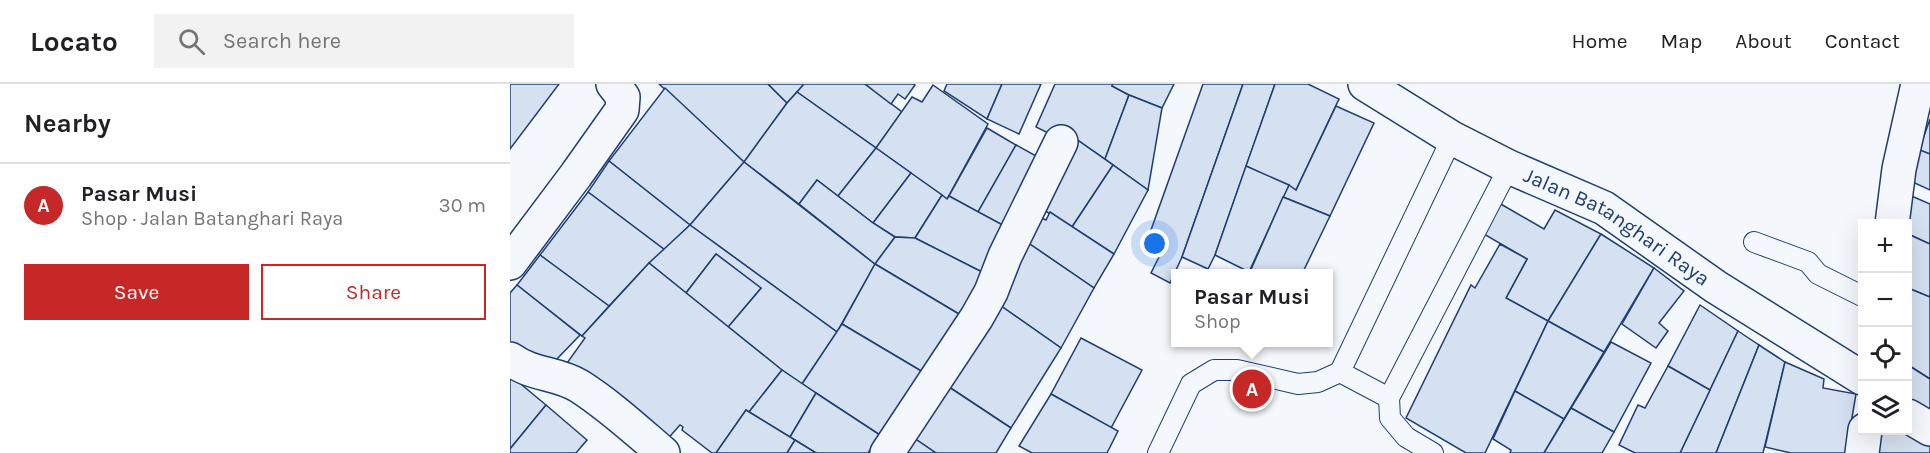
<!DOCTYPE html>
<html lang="en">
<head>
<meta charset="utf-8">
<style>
	:root { --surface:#fff; --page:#f2f2f2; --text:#202124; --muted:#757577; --line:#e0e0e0; --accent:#c62828 }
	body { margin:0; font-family:Karla,sans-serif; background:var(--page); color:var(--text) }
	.controls { position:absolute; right:18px; bottom:18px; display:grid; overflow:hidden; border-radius:0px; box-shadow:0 6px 24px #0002 }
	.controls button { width:54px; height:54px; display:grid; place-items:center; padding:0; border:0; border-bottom:2px solid var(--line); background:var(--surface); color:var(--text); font:30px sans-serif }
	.you { position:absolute; left:645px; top:160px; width:21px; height:21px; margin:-15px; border:4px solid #fff; border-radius:50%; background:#1a73e8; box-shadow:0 0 0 9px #1a73e833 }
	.badge { display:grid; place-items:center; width:39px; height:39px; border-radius:50%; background:var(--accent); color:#fff; font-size:20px; font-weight:700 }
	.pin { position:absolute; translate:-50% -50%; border:3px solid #fff; box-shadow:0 2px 6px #0006 }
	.popup { position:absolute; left:661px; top:185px; width:162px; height:78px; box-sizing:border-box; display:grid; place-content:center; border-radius:0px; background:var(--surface); filter:drop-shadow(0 2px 4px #0005); font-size:20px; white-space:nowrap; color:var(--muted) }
	.popup b { font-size:22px; color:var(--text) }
	.popup::after { content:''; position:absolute; left:50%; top:100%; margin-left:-12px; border:12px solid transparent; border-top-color:var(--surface) }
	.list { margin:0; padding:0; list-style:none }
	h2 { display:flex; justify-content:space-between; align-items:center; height:78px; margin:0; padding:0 24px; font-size:26px }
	h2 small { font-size:20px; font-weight:400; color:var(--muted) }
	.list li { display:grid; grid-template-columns:39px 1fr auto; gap:18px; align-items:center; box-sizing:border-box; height:84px; padding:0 24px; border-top:2px solid var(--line) }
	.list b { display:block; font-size:22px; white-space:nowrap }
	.list p { margin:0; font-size:20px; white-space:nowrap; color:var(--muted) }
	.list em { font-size:20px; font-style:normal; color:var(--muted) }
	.actions { display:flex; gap:12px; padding:18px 24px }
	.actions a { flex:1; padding:14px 0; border:2px solid var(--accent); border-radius:0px; text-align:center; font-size:21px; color:var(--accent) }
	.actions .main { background:var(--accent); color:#fff }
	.icon { flex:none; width:33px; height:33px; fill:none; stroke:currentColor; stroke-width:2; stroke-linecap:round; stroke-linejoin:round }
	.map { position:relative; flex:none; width:1420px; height:369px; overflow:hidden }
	header { display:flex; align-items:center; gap:36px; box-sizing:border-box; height:84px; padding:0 30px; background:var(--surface); border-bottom:2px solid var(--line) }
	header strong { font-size:28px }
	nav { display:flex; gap:33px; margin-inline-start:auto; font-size:21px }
	.search { width:420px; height:54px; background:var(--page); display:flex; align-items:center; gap:15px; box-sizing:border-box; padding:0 21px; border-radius:0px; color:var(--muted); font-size:22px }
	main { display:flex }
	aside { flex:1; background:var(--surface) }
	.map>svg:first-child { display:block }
	.building { fill:#d5e0f0; stroke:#1d3f73; stroke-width:1.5 }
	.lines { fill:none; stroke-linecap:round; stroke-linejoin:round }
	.service-casing { stroke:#1d3f73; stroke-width:22 }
	.minor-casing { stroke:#1d3f73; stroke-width:36 }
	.service { stroke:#f4f7fb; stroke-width:20 }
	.minor { stroke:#f4f7fb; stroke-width:33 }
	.labels { text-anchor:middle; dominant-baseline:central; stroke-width:4.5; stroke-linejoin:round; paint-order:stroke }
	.street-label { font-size:21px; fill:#1d3f73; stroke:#f4f7fb }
</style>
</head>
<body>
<header>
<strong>Locato</strong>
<div class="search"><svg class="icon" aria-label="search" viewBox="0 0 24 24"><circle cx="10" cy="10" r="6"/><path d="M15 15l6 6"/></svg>Search here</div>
<nav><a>Home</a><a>Map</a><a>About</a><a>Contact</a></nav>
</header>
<main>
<aside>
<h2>Nearby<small></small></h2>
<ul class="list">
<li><span class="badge">A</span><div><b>Pasar Musi</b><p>Shop · Jalan Batanghari Raya</p></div><em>30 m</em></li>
</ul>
<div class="actions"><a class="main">Save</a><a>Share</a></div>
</aside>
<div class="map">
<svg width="1420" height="369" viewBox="0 0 1420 369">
	<rect width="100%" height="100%" fill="#f4f7fb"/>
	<g class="building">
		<path d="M0,0H49L0,65Z"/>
		<path d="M149,0H258L277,19L234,78Z"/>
		<path d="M258,0H294L277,19Z"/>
		<path d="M294,0H355L392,28L366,64L287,8Z"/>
		<path d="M355,0H403L405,1L395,15L388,10L381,20Z"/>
		<path d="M437,0H492L477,35L434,7Z"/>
		<path d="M492,0H531L509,50L477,35Z"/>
		<path d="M545,0H603L602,2L619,11L595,75L566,55L560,60L526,43Z"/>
		<path d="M603,0H664L652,24L619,11L602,2Z"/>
		<path d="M693,0H733L672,173L660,199L641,189L656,159L647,155L649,150L641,146Z"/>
		<path d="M733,0H765L705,171L698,185L672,173Z"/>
		<path d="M765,0H798L829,15L786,106L736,82Z"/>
		<path d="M423,1L478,40L437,115L366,64L402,13L412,18Z"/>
		<path d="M155,4L234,78L180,141L99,77Z"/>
		<path d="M287,8L366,64L328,112L307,96L289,120L234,78L277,19Z"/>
		<path d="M619,11L652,24L638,106L595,75Z"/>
		<path d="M826,22L864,39L820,132L773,113L779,101L786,106Z"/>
		<path d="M1420,35V70L1409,66Z"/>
		<path d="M477,44L506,61L468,128L439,112Z"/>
		<path d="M566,55L603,81L562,143L525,121Z"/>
		<path d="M506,61L537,78L500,145L468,128Z"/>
		<path d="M366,64L401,89L363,139L328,112Z"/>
		<path d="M1405,64L1420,70V106L1394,94Z"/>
		<path d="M99,77L180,141L155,166L78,108Z"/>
		<path d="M234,78L365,180L327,248L180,141Z"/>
		<path d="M603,81L638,106L604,170L562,143Z"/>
		<path d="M736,82L779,101L739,188L705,171Z"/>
		<path d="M401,89L432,111L405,154L385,153L363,139Z"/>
		<path d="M307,96L363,139L385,153L365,180L289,120Z"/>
		<path d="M78,108L155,166L139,179L99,222L30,171Z"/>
		<path d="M1397,110L1420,120V160L1398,150Z"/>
		<path d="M432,111L437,115L439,112L500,145L476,190L405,154Z"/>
		<path d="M773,113L820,132L792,190H739Z"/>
		<path d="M989,119L1034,145L1045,126L1091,150L1038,237L996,214L1017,175L972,149Z"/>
		<path d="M540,128L604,170L584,204L511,154L523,130L536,136Z"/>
		<path d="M180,141L327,248L292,300L272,286L218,243L251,204L206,170L176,209L139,179Z"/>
		<path d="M1091,150L1144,184L1094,268L1038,237Z"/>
		<path d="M1398,150L1420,160V213L1398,204Z"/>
		<path d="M385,153L405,154L476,190L454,233L365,180Z"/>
		<path d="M511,154L584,204L551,264L484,217Z"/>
		<path d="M990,160L1017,175L996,214L1038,237L975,369H956L896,334L961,201L965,204Z"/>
		<path d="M206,170L251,204L218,243L176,209Z"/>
		<path d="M30,171L99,222L72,252L7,201Z"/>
		<path d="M139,179L272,286L239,328L236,326L206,369H202L172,346L173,343L170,341L154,359L57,279L75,254L72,252Z"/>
		<path d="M365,180L454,233L418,291L332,240Z"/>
		<path d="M1144,184L1174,207L1149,239L1158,247L1146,264L1112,240Z"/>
		<path d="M7,201L70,251L43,279L28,281L0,259V209Z"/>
		<path d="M1398,204L1420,213V295L1398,281Z"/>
		<path d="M484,217L551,264L501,344L436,301Z"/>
		<path d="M1190,221L1228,247L1200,306L1158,282Z"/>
		<path d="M1038,237L1094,268L1054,335L1005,307Z"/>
		<path d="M332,240L418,291L376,355L292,300Z"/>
		<path d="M1228,247L1249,261L1206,369H1170Z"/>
		<path d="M571,254L632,286L601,344L541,310Z"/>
		<path d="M1101,258L1141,279L1104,348L1061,324Z"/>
		<path d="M1249,261L1275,278L1253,369H1206Z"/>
		<path d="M1275,278L1314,295L1313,304L1346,310L1336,369H1281L1255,363Z"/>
		<path d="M1398,281L1420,295V327L1398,329Z"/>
		<path d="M1158,282L1200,306L1170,369H1125L1109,361L1128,321L1135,324Z"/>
		<path d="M272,286L306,309L280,353L239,328Z"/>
		<path d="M0,291L36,321L0,365Z"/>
		<path d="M436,301L501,344L486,369H426L401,352Z"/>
		<path d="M1005,307L1054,335L1034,369H1000L1001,366L983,355Z"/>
		<path d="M306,309L370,351L358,369H306L280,353Z"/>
		<path d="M541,310L608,347L597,369H522L509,362Z"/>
		<path d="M36,321L77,356L66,369H0V365Z"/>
		<path d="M1061,324L1104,348L1092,369H1034Z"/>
		<path d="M236,326L285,356L277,369H206Z"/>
		<path d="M1363,346H1398L1420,351V369H1363Z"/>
		<path d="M401,352L426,369H389Z"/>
		<path d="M285,356L306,369H277Z"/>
	</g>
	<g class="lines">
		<defs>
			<g id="service">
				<path d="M1244,158L1298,178L1308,190L1352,212"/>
				<path d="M830,288L879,314"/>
				<path d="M648,369L681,300L704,286H727L788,300L808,298L830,288L942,54"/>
				<path d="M923,369L896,353L880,334L879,314L999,83"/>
			</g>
			<g id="minor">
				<path id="s1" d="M855,0L942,54L999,83L1094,124L1206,203L1352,294"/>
				<path d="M1382,140L1389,85L1408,0"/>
				<path d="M0,179L66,91L112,26L113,13L103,0"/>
				<path d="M0,275C24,292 45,288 69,302C99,321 126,346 153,369"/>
				<path d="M1398,332L1420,345"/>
				<path d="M377,369L467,233L481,208L495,172L551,58"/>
				<path d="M1352,369L1355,346"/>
			</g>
		</defs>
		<use href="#service" class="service-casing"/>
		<use href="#minor" class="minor-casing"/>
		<use href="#service" class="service"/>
		<use href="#minor" class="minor"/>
	</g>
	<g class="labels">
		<g class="street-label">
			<text stroke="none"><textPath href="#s1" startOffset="290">Jalan Batanghari Raya</textPath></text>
		</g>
	</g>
</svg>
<div class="controls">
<button>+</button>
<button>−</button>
<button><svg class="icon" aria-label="locate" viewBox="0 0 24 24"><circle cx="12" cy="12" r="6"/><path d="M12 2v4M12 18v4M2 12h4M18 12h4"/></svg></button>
<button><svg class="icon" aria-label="layers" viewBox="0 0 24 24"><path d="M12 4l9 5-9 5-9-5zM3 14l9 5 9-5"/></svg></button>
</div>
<div class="you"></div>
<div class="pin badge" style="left:742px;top:305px">A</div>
<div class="popup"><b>Pasar Musi</b>Shop</div>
</div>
</main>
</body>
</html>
